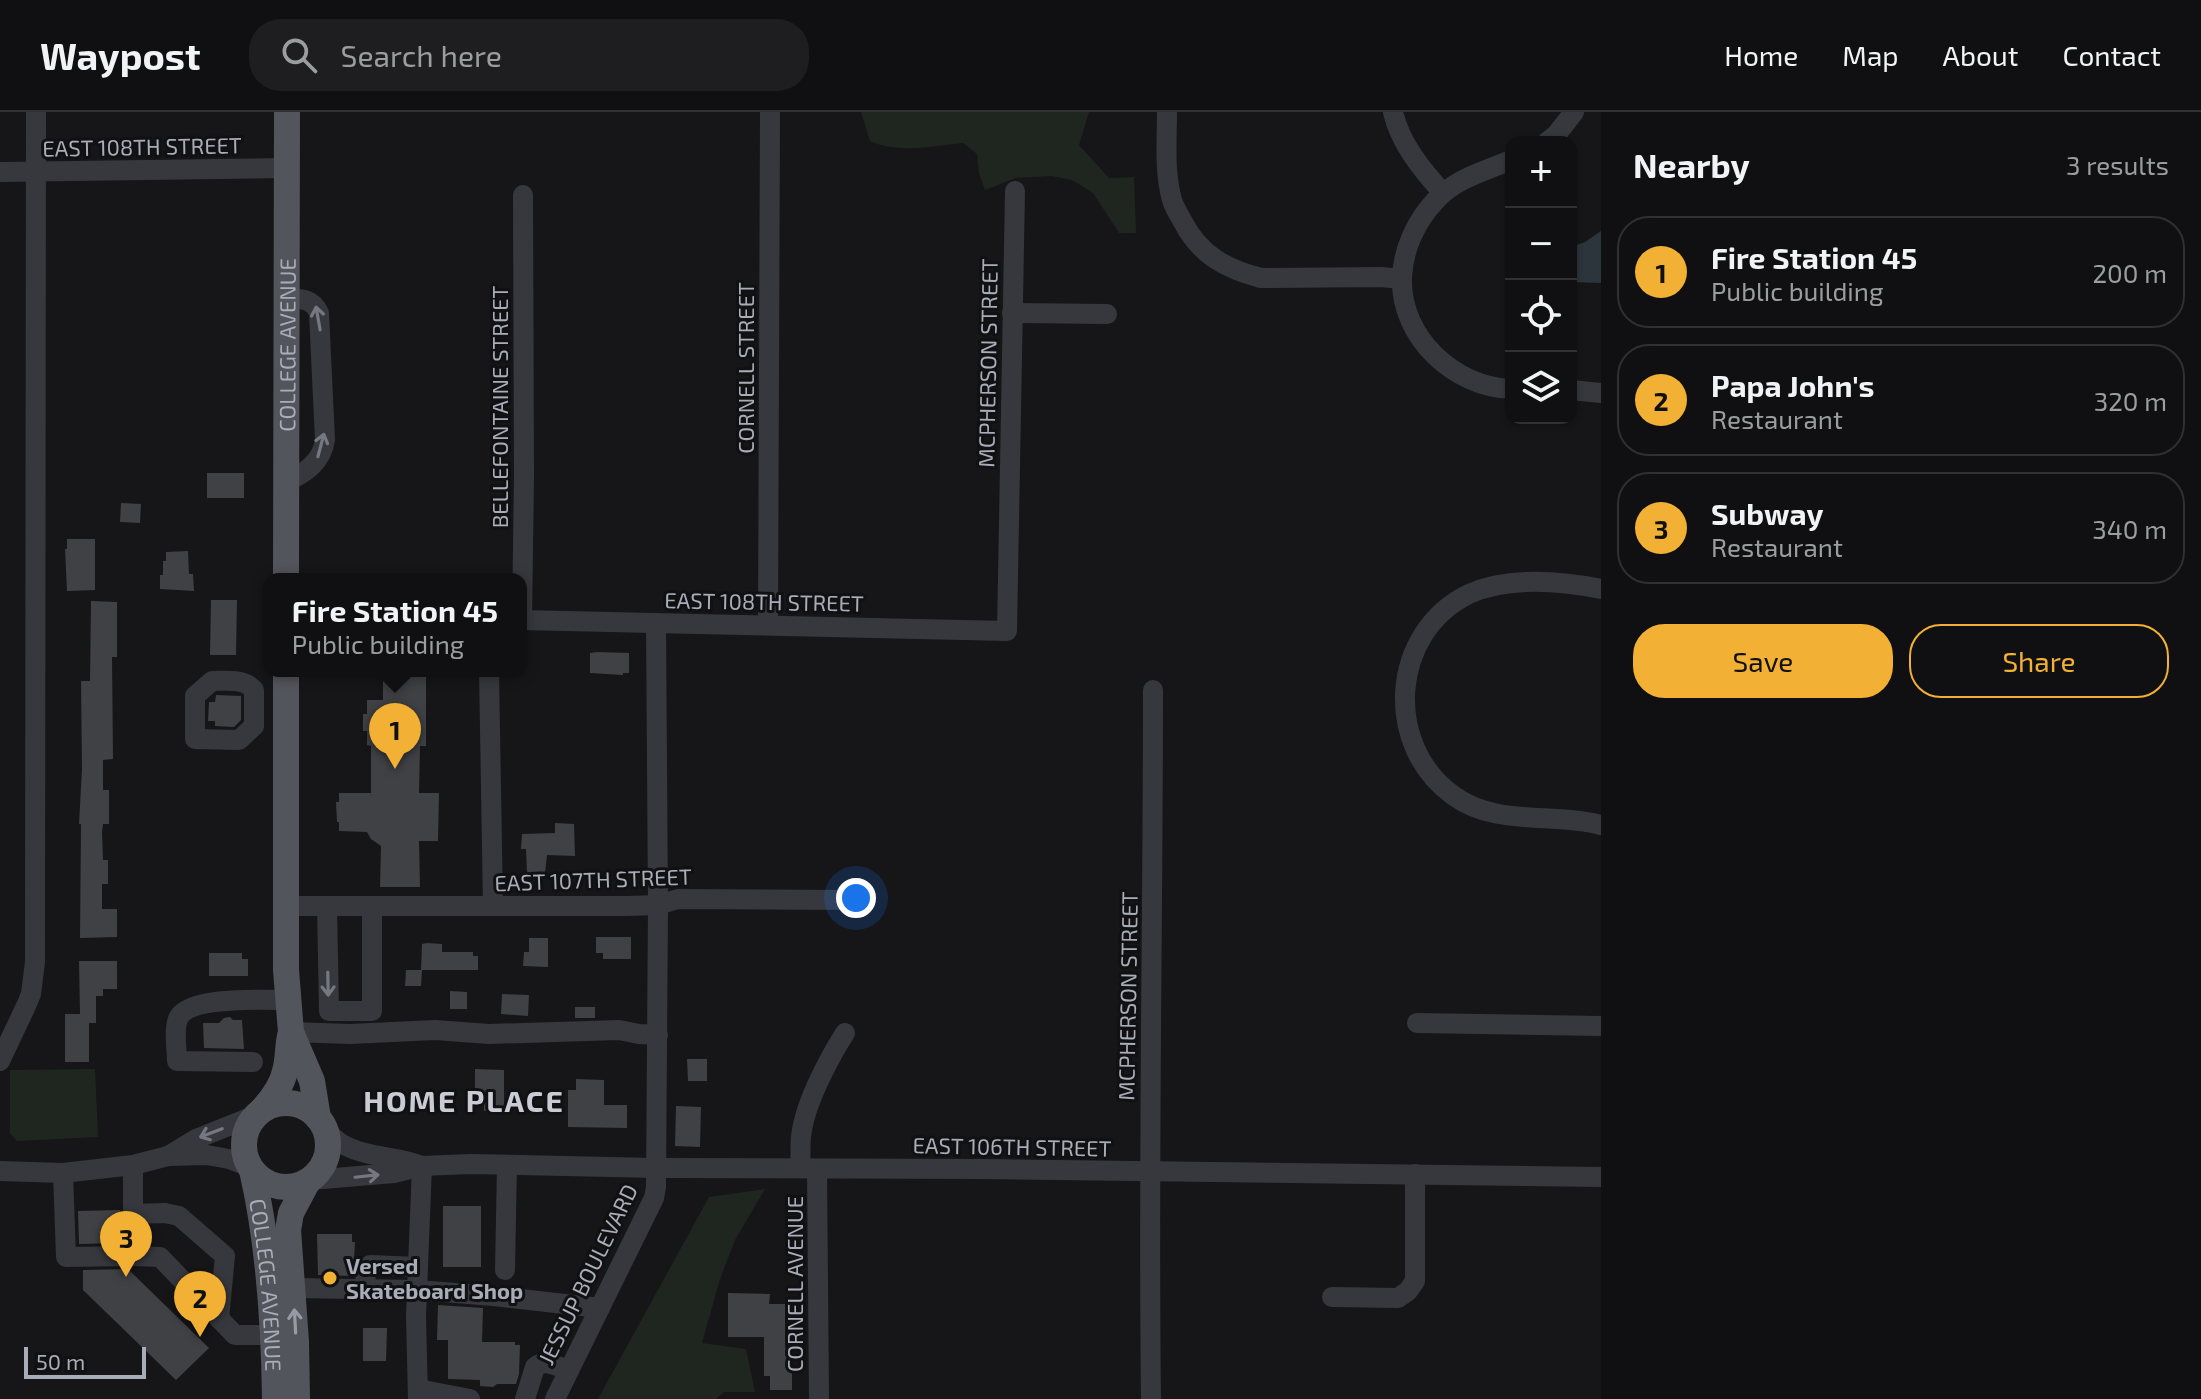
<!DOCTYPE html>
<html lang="en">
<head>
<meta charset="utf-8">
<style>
	:root { --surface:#101012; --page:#1e1e20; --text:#f1f3f6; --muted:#9c9d9f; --line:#303032; --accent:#f2b134 }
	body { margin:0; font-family:"Exo 2",sans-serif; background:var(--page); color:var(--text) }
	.controls { position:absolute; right:24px; top:24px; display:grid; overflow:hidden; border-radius:16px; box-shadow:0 2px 6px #0004 }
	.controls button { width:72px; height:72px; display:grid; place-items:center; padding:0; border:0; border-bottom:2px solid var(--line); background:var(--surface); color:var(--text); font:40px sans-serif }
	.scale { position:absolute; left:24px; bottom:20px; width:122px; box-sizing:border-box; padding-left:8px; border:4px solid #a8adb8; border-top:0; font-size:22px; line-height:28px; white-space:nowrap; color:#a8adb8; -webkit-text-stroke:6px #111113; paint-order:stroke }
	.you { position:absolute; left:856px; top:786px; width:28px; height:28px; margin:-20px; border:6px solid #fff; border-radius:50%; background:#1a73e8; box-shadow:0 0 0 12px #1a73e833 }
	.badge { display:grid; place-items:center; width:52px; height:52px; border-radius:50%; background:var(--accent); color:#111; font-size:26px; font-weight:700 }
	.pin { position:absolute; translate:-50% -66px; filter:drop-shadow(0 2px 4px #0008) }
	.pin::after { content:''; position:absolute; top:42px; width:28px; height:24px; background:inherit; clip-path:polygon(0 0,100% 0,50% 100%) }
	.popup { position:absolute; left:263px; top:461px; width:264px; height:104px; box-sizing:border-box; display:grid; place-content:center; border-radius:16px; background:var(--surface); filter:drop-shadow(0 2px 6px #0005); font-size:26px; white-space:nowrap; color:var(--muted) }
	.popup b { font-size:30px; color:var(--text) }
	.popup::after { content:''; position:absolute; left:50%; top:100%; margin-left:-16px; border:16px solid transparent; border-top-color:var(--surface) }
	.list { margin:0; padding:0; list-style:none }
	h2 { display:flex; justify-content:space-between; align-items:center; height:104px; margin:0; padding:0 32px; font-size:34px }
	h2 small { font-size:26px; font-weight:400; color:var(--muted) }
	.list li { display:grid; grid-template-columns:52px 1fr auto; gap:24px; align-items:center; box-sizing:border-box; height:112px; margin:0 16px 16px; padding:0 16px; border:2px solid var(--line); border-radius:32px }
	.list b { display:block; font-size:30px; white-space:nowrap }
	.list p { margin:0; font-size:26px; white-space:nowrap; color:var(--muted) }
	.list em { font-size:26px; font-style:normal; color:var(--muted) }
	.actions { display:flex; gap:16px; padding:24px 32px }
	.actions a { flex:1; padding:18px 0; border:2px solid var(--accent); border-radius:32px; text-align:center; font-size:28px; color:var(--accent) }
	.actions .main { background:var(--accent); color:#111 }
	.icon { flex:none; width:44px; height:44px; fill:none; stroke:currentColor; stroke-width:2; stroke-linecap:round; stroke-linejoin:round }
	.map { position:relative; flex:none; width:1601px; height:1287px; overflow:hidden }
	header { display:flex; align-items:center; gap:48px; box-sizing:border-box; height:112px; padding:0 40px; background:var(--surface); border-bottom:2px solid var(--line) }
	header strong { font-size:38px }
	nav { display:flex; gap:44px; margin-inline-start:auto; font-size:28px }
	.search { width:560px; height:72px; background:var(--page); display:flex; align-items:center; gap:20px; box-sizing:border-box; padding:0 28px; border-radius:32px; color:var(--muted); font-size:30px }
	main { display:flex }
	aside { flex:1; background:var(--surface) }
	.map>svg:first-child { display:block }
	.green { fill:#1e261f }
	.water { fill:#2c353c }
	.building { fill:#404145 }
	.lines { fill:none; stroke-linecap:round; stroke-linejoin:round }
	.minor { stroke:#37383d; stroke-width:20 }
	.major { stroke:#53555c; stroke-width:26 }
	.oneway { stroke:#757881 }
	.oneway2 { stroke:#979ba6 }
	.poi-dot { fill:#f2b134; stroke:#111113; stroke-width:3 }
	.labels { text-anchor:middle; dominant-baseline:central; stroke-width:6; stroke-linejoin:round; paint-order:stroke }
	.street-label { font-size:22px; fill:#a8adb8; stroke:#111113 }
	.poi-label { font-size:22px; font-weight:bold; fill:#a8adb8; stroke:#111113; text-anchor:start }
	.district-label { font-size:30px; font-weight:bold; letter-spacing:2px; fill:#c9ccd4; stroke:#111113 }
</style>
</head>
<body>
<header>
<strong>Waypost</strong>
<div class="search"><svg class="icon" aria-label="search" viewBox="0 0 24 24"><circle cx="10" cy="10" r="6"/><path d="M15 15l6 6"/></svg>Search here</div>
<nav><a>Home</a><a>Map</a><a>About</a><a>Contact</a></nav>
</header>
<main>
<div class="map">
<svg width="1601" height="1287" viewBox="0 0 1601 1287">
	<rect width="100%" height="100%" fill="#161618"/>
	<g class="green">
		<path d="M861,0H1089L1079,33L1109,66L1134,65L1136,121H1119L1093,81L1072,68L1051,64L1016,66L985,78L979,61L977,42L963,31C932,34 899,42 870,29Z"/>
		<path d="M95,957L98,1025L17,1029L10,1021V958Z"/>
		<path d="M765,1077L735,1128L720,1167L702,1231L746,1237L755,1280H724L716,1287H598L709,1085Z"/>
	</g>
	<path class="water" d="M1601,119V171L1571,170V135L1585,130Z"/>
	<g class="building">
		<rect x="207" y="361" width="37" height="25"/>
		<path d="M121,391L141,392L140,411L120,410Z"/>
		<path d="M67,427H95V478L67,479L65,437H67Z"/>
		<path d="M188,439L189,462H193L194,479L160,477V463H163V449H166V440Z"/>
		<path d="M211,488H237L236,543H210Z"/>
		<path d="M91,489L117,490V545H112L113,647L103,648V678H109V712H103L102,720L103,748H108V772H102V797H117V825L80,826L81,712H79L82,657L81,569H90Z"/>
		<path d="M597,540L629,541V561H623V563L590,561V541Z"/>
		<path d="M383,559H426V634H420L419,681H439L438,729H419L420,775H380L381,734L371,727L367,720L339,719V710H337L336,690H339V681H371V634L367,633V619H363V602H367V588H383Z"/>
		<path d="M216,583L241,584V608L234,615L215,614V609H208L209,590H215Z"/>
		<path d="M555,711L574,712L575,744L547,743L545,762L527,761L526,737H521L522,722L555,721Z"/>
		<path d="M596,825H631V847H603V841H596Z"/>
		<path d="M529,826H548V855L523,854L524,840H529Z"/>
		<path d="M427,831L442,832V840H473V844H478V858H422L421,874H405L406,858H421L422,832Z"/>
		<path d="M209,841H242V847H248V864H209Z"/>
		<path d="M79,849H117V877H103V884H96V911H89V950H65V902H80Z"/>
		<path d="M450,879L467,880V897H450Z"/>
		<path d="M502,882L529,883L528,904L501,902Z"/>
		<rect x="575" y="895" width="20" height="11"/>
		<path d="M230,905L233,908H242L244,937L204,936L203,911H219L224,906Z"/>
		<path d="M687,947H707V969H688Z"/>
		<path d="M475,957L504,958V999H484V989H475Z"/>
		<path d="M576,967L604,968V993H627V1016L568,1015V978H576Z"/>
		<path d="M676,994L701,995L700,1035L675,1034Z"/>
		<rect x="443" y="1094" width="38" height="61"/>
		<path d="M120,1098V1131L79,1132L78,1099Z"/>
		<path d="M317,1122H352V1130H355L353,1164L318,1163Z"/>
		<path d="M128,1157L209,1236L176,1268L83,1178V1158Z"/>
		<path d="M728,1181L770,1182L769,1192H785V1236H792V1278H770V1264H764V1225H728Z"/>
		<path d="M438,1193L483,1196L482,1230H515V1233H520L519,1262L516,1272H497L493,1275L480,1274V1268L448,1267V1228H437Z"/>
		<path d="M363,1216H387L386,1249H363Z"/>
	</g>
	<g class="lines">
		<g class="minor">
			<path d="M1167,0C1167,29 1164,59 1172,88C1174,95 1179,103 1183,110C1200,143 1226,157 1261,166L1381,165L1402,167"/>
			<path d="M1393,0C1400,31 1422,58 1443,81"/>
			<path d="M1547,30L1556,23L1574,0"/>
			<path d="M1511,48C1485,59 1455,67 1436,88C1416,109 1403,137 1402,166C1400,225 1454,275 1511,277"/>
			<path d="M0,60L286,56"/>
			<path d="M1012,201L1107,202"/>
			<path d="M1571,278L1601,281"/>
			<path d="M286,370C305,361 322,350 325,328L319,201C312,186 301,187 286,186"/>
			<path d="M1601,477C1560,469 1509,464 1469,482C1390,520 1383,634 1454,684C1497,715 1553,700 1601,713"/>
			<path d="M521,508L1007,519L1015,79"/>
			<path d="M522,508L524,364L523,83"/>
			<path d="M768,513L770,0"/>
			<path d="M489,559L493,794"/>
			<path d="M212,569C226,569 244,566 254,578V614L239,628L195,627V584Z"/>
			<path d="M285,794H627L658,793L678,787L854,788"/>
			<path d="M327,794L329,899H372V794"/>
			<path d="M1417,911L1601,914"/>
			<path d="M291,920L350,922L435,918L489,922L619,918L639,922L658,923"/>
			<path d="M0,949L26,894L31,882L35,850L36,0"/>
			<path d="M253,950L177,949C177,937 173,915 179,905C191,884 266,888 289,888"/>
			<path d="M325,1018C332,1024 338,1031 346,1034C369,1046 398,1044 422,1054"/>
			<path d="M168,1044L196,1027L256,1003"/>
			<path d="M133,1053V1144L160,1145L235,1223H273"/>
			<path d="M800,1056C801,1046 800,1035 801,1025C804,993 828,948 845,921"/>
			<path d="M817,1057L819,1287"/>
			<path d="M0,1059L63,1061L133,1053L168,1044L207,1043L229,1047L250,1055"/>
			<path d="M63,1061L66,1145L133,1144"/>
			<path d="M311,1068L394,1061L422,1054L470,1052L656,1056L977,1057L1601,1065"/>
			<path d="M133,1102L165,1101L179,1104L225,1144L219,1207"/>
			<path d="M505,1158L507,1053"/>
			<path d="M293,1176L417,1178L494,1184L600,1196"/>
			<path d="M365,1176L366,1157L370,1153L418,1155"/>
			<path d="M1332,1185L1398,1186L1408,1179L1415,1169V1062"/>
			<path d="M418,1277L470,1287"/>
			<path d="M418,1287L416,1204L422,1054"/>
			<path d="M525,1287L535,1255C544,1247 557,1254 568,1258"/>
			<path d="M555,1287L654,1086L656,1075L658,793L656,511"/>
			<path d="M1151,1287C1148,1051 1153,814 1153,578"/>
		</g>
		<g class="major">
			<path id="s1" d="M286,467L287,0"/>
			<path d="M286,559V858L291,920L312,969L318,1006"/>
			<circle cx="286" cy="1033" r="42"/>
			<path d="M262,998C272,987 282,974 285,959C289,946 287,933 291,920"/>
			<path id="s2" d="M252,1058C269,1132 274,1211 275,1287"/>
			<path d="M297,1287L296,1230L288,1118L291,1101L307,1071"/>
		</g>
	</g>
	<defs><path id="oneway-shaft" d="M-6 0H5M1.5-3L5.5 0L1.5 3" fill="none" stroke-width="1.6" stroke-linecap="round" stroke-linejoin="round" transform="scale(2)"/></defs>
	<g class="oneway">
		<use href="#oneway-shaft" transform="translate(318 206) rotate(-100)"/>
		<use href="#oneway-shaft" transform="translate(321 333) rotate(-75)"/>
		<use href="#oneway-shaft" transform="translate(328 872) rotate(89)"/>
		<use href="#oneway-shaft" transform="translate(211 1021) rotate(159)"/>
		<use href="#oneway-shaft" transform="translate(367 1064) rotate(-6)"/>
	</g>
	<use class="oneway2" href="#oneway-shaft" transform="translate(295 1209) rotate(-93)"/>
	<circle class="poi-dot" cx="330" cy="1166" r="8"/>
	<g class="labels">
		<g class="street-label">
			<text transform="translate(142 34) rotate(-1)">EAST 108TH STREET</text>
			<text stroke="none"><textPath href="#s1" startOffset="234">COLLEGE AVENUE</textPath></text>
			<text transform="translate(987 251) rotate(-89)">MCPHERSON STREET</text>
			<text transform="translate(745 256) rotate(-90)">CORNELL STREET</text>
			<text transform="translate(499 295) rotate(-90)">BELLEFONTAINE STREET</text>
			<text transform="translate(764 489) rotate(1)">EAST 108TH STREET</text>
			<text transform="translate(593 767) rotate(-2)">EAST 107TH STREET</text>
			<text transform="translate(1127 884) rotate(-89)">MCPHERSON STREET</text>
			<text transform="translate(1012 1034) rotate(1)">EAST 106TH STREET</text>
			<text transform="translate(587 1162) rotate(-64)">JESSUP BOULEVARD</text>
			<text stroke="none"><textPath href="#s2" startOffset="116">COLLEGE AVENUE</textPath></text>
			<text transform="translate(794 1172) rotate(-90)">CORNELL AVENUE</text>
		</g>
		<g class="poi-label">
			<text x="346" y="1153">Versed<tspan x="346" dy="25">Skateboard Shop</tspan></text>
		</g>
		<g class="district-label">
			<text x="464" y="988">HOME PLACE</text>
		</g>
	</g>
</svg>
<div class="controls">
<button>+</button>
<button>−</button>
<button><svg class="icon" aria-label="locate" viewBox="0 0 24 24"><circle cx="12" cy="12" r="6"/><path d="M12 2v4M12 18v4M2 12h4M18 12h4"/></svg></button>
<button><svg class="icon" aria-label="layers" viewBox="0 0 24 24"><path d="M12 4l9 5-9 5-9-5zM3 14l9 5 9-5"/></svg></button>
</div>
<div class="scale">50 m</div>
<div class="you"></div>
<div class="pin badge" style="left:395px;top:657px">1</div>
<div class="popup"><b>Fire Station 45</b>Public building</div>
<div class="pin badge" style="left:200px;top:1225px">2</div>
<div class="pin badge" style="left:126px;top:1165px">3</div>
</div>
<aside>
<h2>Nearby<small>3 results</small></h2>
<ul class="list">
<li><span class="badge">1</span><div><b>Fire Station 45</b><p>Public building</p></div><em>200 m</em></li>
<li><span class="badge">2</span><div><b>Papa John's</b><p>Restaurant</p></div><em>320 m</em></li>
<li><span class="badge">3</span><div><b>Subway</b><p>Restaurant</p></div><em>340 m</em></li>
</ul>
<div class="actions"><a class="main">Save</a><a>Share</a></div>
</aside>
</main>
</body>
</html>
